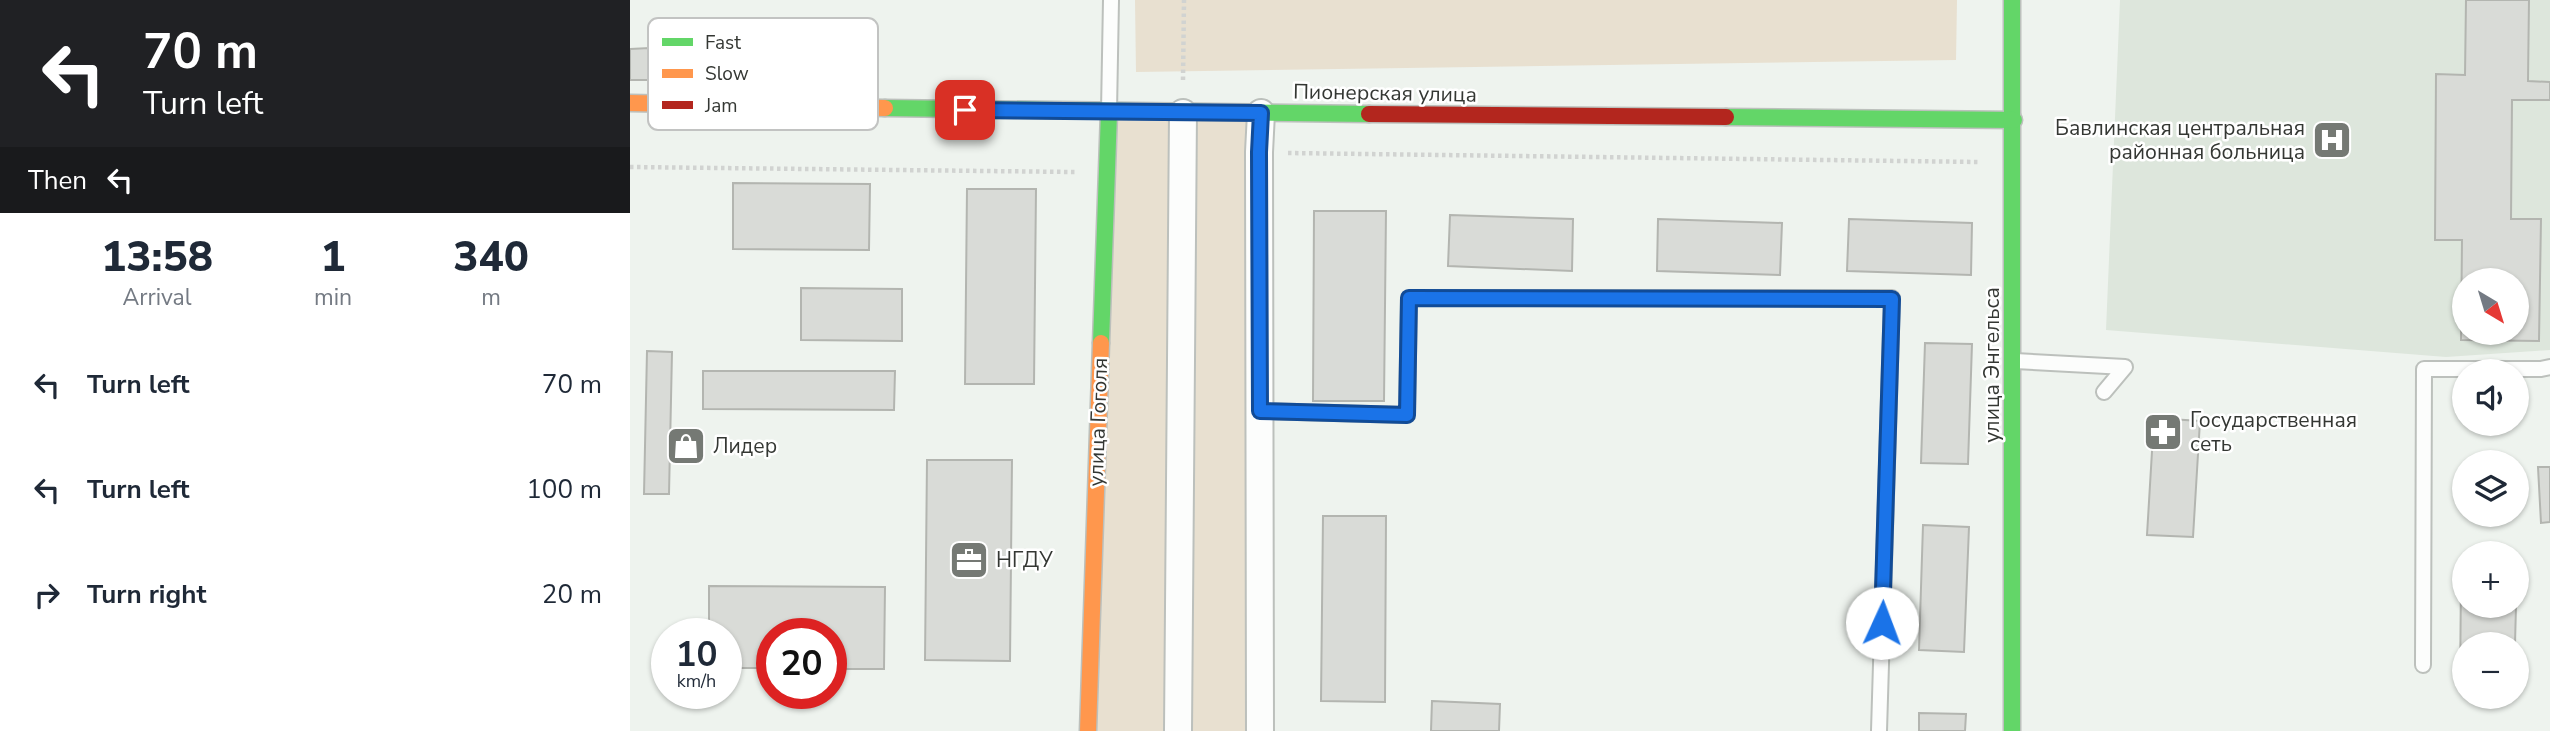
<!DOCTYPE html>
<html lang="en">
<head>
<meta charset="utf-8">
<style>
  :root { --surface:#fff; --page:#f6f6f7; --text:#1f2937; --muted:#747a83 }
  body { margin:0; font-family:"Nunito Sans",sans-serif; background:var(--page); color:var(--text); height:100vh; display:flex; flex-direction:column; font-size:26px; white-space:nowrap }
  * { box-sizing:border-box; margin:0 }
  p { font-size:23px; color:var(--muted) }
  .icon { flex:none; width:38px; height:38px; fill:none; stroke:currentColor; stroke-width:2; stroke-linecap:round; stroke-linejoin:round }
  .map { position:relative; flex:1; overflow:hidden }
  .details { display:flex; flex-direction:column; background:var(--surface); width:630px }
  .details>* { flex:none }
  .hud { background:#202124; color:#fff; overflow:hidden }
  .needle { width:46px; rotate:142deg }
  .controls { position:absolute; left:1822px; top:268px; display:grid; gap:14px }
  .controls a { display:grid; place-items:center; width:77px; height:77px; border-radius:50%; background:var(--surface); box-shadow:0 2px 5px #0004; font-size:35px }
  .speed { position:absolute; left:21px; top:618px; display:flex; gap:14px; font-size:35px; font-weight:700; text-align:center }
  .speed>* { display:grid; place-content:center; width:91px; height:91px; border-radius:50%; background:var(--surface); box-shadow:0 2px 5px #0004; line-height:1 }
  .speed small { font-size:18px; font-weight:400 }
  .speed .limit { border:10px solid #d22; background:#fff; color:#111 }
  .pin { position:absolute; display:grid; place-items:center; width:60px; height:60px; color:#fff; margin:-30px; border-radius:14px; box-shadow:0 4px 10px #0006 }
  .me { position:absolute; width:77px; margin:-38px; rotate:2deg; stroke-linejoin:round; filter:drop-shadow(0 0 5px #0008) }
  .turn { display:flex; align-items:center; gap:24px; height:147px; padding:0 28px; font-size:32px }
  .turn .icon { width:91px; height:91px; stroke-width:2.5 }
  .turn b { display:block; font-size:49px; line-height:60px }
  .then { display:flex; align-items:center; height:66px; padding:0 28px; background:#0003; gap:14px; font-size:26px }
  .eta { display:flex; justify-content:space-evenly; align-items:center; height:119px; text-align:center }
  .eta b { font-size:42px; font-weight:800; line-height:49px }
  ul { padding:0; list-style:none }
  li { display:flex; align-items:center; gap:21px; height:105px; padding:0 28px }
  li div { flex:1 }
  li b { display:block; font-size:26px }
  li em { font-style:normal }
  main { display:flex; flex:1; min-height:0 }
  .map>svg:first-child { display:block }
</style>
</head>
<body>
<main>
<section class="details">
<div class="hud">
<div class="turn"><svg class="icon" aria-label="left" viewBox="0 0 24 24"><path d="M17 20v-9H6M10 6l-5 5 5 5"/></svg><div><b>70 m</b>Turn left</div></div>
<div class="then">Then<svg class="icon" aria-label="left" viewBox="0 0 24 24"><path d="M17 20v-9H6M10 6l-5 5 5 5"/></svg></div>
</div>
<div class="eta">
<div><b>13:58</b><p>Arrival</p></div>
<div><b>1</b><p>min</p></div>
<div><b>340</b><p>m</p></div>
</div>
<ul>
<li><svg class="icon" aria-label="left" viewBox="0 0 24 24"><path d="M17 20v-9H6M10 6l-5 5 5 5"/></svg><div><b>Turn left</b></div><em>70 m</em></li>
<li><svg class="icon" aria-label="left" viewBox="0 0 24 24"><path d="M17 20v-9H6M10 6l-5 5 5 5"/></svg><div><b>Turn left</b></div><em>100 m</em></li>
<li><svg class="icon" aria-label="right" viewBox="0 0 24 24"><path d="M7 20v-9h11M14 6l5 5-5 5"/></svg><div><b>Turn right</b></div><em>20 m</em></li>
</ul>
</section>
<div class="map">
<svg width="1920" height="731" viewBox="0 0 1920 731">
  <rect width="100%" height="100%" fill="#eef3ee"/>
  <path fill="#dde6dc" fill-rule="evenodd" d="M1490,0H1920V350L1816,357L1476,330ZM1834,280H1886V332H1834Z"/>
  <g fill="#e8e0d0">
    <path d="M505,0H1327L1326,60L506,72Z"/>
    <path d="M479,112L631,113L630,731H458Z"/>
  </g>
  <g fill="#d9dbd7" stroke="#b3b5b0" stroke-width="2" fill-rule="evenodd">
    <path d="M1836,0H1899L1898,81L1920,82V100H1882L1881,219H1911L1909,341L1831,340L1832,240H1805L1806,74L1835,75ZM1834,280H1886V332H1834Z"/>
    <path d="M19,48V80H0V49Z"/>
    <path d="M103,183L240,184L239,250L103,249Z"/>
    <path d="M337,189H406L404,384H335Z"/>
    <path d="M684,211H756L754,401H683Z"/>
    <path d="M820,215L943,219L942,271L818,266Z"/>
    <path d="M1028,219L1152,223L1150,275L1027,271Z"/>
    <path d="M1219,219L1342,223L1341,275L1217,271Z"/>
    <path d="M171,288L272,289V341L171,340Z"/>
    <path d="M1295,343L1342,344L1338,464L1291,463Z"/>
    <path d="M17,351L42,352L39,494H14Z"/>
    <path d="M73,371H265L264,410L73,409Z"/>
    <path d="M1524,418L1570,421L1563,537L1517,535Z"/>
    <path d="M297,460H382L380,661L295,660Z"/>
    <path d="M1908,467H1920V522L1911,523Z"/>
    <path d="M693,516H756L755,702L691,701Z"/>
    <path d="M1293,525L1339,527L1334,652L1289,650Z"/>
    <path d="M1831,575H1834V606H1886L1885,644H1834V691H1830Z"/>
    <path d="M79,586L255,587L254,669H201V634H142V668H96V634H79Z"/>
    <path d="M802,701L870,704L869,731H801Z"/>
    <path d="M1289,713L1336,714L1335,731H1289Z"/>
  </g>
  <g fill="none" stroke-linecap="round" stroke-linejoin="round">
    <g stroke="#bcc0bc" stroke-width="18">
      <g id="lane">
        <path d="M479,111L481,0"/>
        <path d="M1385,361L1495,367L1474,392"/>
        <path d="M630,411L777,415L779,298H1262L1249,731"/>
        <path d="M1793,665L1794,369H1911L1920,367"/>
      </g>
    </g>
    <g stroke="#bcc0bc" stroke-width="30">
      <g id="street">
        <path d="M548,731L553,113"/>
        <path d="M630,731L629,152L631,113"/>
      </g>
    </g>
    <g stroke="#bcc0bc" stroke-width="19">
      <g id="fast">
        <path d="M1382,0V731"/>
        <path d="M255,108L739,114"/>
        <path d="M1096,117L1384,120"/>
        <path d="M471,343L479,112"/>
      </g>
    </g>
    <g stroke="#bcc0bc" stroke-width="19">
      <g id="slow">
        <path d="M0,103L255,108"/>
        <path d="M458,731L471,343"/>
      </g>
    </g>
    <g stroke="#bcc0bc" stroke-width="19">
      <path id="jam" d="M739,114L1096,117"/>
    </g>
    <g stroke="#d1d3d1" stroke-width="4.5" stroke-dasharray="3.5 3.5" stroke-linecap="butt">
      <path d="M553,80L554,0"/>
      <path d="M658,153L1349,162"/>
      <path d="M0,167L445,172"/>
    </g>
    <use href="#lane" stroke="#fcfdfc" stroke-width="14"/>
    <use href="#street" stroke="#fcfdfc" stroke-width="26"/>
    <use href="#fast" stroke="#63d668" stroke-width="16"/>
    <use href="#slow" stroke="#ff974d" stroke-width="16"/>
    <use href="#jam" stroke="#b3261e" stroke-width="16"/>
  </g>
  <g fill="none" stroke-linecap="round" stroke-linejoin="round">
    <g stroke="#114b97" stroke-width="18">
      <path id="route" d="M335,110L631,113L629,152L630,411L777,415L779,298L1262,299L1252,623"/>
    </g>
    <use href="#route" stroke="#1a73e8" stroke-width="12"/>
  </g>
  <defs>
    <g id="hospital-square" transform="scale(2.0125)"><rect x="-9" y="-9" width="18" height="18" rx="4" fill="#757974" stroke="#fff"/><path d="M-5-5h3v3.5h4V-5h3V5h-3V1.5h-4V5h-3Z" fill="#fff"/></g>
    <g id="pharmacy-square" transform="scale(2.0125)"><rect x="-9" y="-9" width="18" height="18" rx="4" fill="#757974" stroke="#fff"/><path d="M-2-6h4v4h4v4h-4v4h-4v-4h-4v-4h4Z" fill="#fff"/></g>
    <g id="shop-square" transform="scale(2.0125)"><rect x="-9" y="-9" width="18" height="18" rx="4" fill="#757974" stroke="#fff"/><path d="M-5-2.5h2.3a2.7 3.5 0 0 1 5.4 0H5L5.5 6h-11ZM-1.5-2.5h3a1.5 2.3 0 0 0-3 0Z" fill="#fff"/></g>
    <g id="office-square" transform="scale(2.0125)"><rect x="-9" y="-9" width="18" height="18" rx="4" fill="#757974" stroke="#fff"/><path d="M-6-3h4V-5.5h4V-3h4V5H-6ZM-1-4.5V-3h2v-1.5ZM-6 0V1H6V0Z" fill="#fff"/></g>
  </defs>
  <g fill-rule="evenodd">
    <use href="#hospital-square" x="1702" y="140"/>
    <use href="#pharmacy-square" x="1533" y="432"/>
    <use href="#shop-square" x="56" y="446"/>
    <use href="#office-square" x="339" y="560"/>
  </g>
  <g text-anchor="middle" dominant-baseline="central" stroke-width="5" stroke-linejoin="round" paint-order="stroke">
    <g font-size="21" fill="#343733" stroke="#fff">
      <text transform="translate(755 93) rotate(1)">Пионерская улица</text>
      <text transform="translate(1362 365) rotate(-90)">улица Энгельса</text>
      <text transform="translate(468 422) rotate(-88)">улица Гоголя</text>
    </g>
    <g font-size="21" fill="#343733" stroke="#fff" text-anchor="start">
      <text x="1675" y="128" text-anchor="end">Бавлинская центральная<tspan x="1675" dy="24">районная больница</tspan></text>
      <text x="1560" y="420">Государственная<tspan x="1560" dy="24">сеть</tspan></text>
      <text x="83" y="446">Лидер</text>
      <text x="366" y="560">НГДУ</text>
    </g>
  </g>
  <rect x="18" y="18" width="230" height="112" rx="10" fill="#fff" stroke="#c2c3c2" stroke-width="2"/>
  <rect x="32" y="38" width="31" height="8" fill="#63d668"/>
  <rect x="32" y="69" width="31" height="9" fill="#ff974d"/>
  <rect x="32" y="101" width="31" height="8" fill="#b3261e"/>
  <g font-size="19" fill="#343733">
    <text x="75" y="49">Fast</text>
    <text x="75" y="80">Slow</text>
    <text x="75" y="112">Jam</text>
  </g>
</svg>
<div class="controls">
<a><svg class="needle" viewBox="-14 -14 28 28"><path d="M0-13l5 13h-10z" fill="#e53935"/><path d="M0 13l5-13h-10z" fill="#747a83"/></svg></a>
<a><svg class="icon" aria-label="sound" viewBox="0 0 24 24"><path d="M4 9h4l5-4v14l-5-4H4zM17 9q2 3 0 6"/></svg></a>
<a><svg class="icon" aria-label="layers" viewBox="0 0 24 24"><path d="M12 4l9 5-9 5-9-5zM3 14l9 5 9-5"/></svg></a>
<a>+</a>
<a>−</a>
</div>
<div class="speed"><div>10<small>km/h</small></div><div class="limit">20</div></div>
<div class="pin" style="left:335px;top:110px;background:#d93025"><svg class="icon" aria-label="arrive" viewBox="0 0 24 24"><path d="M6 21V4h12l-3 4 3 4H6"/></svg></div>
<svg class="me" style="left:1252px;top:623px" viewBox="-20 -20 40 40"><circle r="19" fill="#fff"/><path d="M0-13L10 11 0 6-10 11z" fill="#1a73e8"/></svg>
</div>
</main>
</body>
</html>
